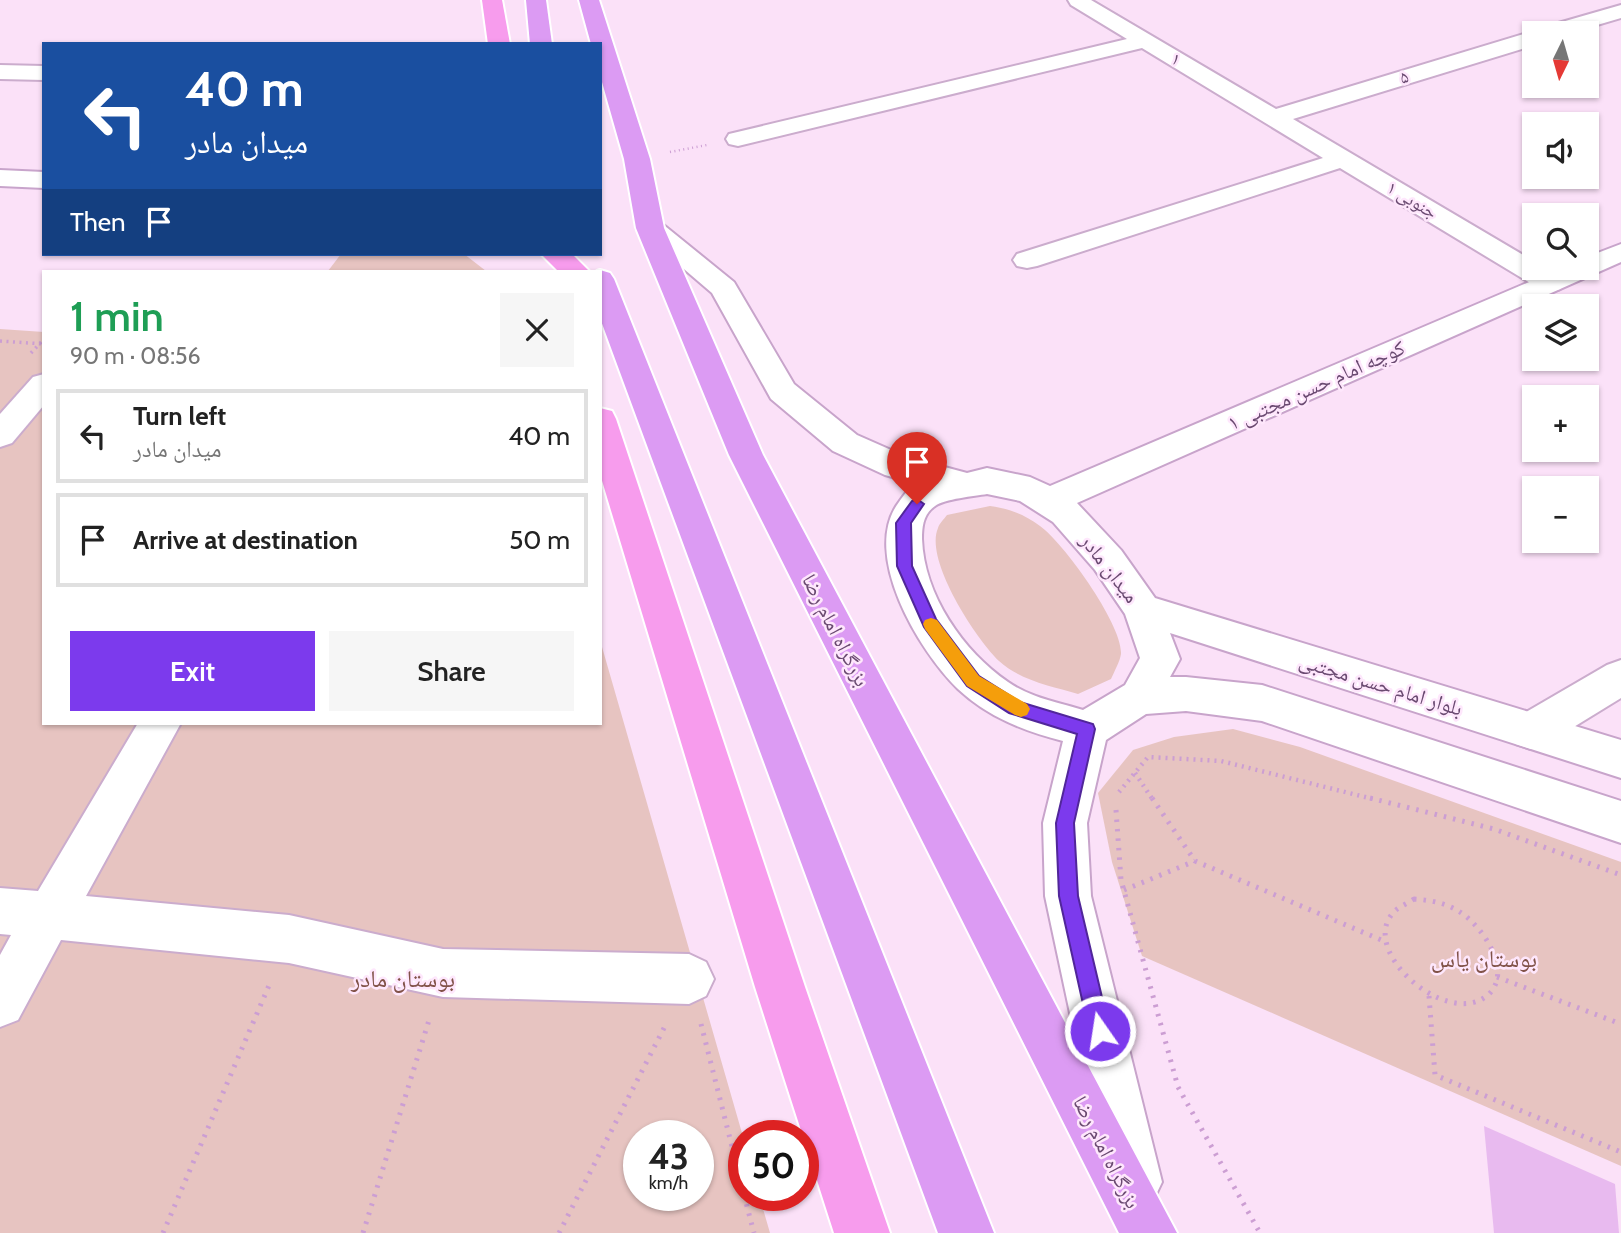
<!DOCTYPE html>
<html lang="en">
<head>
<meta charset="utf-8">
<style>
  :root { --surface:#fff; --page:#f6f6f6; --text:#222; --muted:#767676; --line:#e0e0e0; --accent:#7c3aed }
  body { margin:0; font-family:Cabin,"Noto Naskh Arabic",sans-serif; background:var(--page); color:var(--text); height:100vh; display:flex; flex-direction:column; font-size:26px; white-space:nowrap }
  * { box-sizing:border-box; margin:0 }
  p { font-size:23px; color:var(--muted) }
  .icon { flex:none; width:38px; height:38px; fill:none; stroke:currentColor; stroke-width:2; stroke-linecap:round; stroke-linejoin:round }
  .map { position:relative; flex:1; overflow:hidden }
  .sheet { position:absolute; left:42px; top:270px; width:560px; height:455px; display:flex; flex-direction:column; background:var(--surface); border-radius:0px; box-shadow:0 2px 5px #0004 }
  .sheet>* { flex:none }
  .guide { position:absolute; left:42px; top:42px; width:560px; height:214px; border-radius:0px; box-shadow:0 2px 5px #0004; background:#1a4fa0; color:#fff; overflow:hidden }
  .needle { width:46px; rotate:185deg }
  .buttons { position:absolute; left:1522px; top:21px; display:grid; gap:14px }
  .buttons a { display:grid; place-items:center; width:77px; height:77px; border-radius:0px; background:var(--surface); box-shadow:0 2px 5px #0004; font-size:35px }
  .speed { position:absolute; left:623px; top:1120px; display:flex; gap:14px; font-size:35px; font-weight:700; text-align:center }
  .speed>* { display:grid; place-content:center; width:91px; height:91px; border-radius:50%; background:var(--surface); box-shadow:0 2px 5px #0004; line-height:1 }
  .speed small { font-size:18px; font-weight:400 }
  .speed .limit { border:10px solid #d22; background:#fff; color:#111 }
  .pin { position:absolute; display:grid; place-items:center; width:60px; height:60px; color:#fff; margin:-72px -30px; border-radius:50% 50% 50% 0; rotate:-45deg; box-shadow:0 0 7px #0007 }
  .pin .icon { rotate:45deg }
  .me { position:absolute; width:77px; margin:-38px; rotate:347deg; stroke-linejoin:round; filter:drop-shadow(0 0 5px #0008) }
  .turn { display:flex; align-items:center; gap:24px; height:147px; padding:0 28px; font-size:32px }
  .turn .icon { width:91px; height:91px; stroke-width:2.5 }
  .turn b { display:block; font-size:49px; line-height:60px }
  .then { display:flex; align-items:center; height:66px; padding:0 28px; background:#0003; gap:14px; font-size:26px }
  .round { display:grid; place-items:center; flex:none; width:74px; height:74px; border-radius:0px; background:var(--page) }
  .overview { display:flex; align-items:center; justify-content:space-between; height:119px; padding:0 28px }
  h1 { font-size:42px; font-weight:600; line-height:52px; color:#1e9e55 }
  .primary-button { display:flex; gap:14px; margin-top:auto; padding:14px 28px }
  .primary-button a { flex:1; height:80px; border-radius:0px; background:var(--accent); color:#fff; font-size:28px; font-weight:600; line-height:80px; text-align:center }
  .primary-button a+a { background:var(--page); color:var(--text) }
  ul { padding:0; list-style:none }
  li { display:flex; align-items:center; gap:21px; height:94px; margin:0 14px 10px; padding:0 14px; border:4px solid var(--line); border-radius:0px }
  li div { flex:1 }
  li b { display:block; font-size:26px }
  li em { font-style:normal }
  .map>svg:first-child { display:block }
</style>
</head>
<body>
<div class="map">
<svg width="1621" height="1233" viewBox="0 0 1621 1233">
  <rect width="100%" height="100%" fill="#fbe1f8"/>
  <g fill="#e7c4c1" fill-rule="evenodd">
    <path d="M341,254H464L486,271H328Z"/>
    <path d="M0,329L44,332V723H600V640L744,1140V1195H759L770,1233H0ZM639,1136H698V1195H639Z"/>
    <path d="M990,506C1010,509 1024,514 1040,526C1063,542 1123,625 1121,654C1120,661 1114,672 1111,679L1078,694C1051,686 1021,681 999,661C976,639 924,560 938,528C939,524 944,519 947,515Z"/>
    <path d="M1233,729L1300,747L1621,862V1166L1142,956L1112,862L1098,793L1133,750L1174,737Z"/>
  </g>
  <path fill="#e8baef" d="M1484,1126L1615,1184L1619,1233H1494Z"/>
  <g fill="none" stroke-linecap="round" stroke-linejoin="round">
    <g stroke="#cbaccd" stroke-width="4">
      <g id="street">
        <path d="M1068,0H1091L1276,109L1527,33L1539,32L1541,28L1621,5V18L1570,33H1535V45L1293,119L1535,262V268C1547,268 1557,273 1564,283L1560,289L1550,292L1540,289L1340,168L1037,266L1027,268L1017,266L1013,260L1017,254L1323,158L1142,48L738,146L729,144L726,139L729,134L1127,39L1071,5Z"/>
        <path d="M0,65L44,66V80L0,79Z"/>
        <path d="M44,374V405L12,443L0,447V414L33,377Z"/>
        <path d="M1621,660V698L1546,744L1531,749L1516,744L1510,731L1516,718L1607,665Z"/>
        <path d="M138,723H181L86,896L289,915L443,949L689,954L706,962L714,979L706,996L689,1004L443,997L289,963L61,940L18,1020L0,1027V955L11,935L0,934V888L38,891Z"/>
      </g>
    </g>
    <g stroke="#c8a4cb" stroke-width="4">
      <g id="secondary">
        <path d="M0,170L44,172V188L0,186Z"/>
        <path d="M650,220L660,222L734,282L794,384L857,435L907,457L967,473L987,468L1030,477L1050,486L1562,268H1587V257L1621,244V262L1077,503L1121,550L1155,598L1621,740V778L1170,633L1180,659L1170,677H1186L1262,685L1621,801V843L1262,721L1186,711L1146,714L1106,740L1087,823L1091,896L1162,1182L1153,1201L1134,1210L1115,1201L1106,1182L1045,896L1043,823L1063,741C1024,731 988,717 958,689C919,651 860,553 899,502C904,495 909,487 918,484L885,475L833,451L771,399L712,293L636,228L640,222ZM987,494L1020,501L1053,522L1095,570L1125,614L1140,658L1125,685L1083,710C1057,702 1031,698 1008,682C963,651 924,595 922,539C922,527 923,514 935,506C944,499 975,496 987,494Z"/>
      </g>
    </g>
    <g stroke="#fff" stroke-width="4">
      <g id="primary">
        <path d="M482,0H502L510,44H488Z"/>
        <path d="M541,254H572L589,271H558Z"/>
        <path d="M600,408L612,411L616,419L805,987L890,1233H834L755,987L600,474Z"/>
      </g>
    </g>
    <g stroke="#fff" stroke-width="4">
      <g id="highway">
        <path d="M526,0H546L552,44H530Z"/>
        <path d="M579,0H599L650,159L664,228L763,455L1177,1233H1119L729,455L636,228L624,159L600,75V44H591Z"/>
        <path d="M600,270L610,273L614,279L994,1233H938L600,318V271H597Z"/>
      </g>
    </g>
    <path stroke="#cc9ed3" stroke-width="2.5" stroke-dasharray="1 3.5" stroke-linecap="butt" d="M670,152L707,145"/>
    <g stroke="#cc9ed3" stroke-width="3.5" stroke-dasharray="2 4.5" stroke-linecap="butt">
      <path d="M0,341L44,344"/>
      <path d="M31,353L44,339"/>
    </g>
    <g stroke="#cc9ed3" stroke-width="4.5" stroke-dasharray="2 5" stroke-linecap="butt">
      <path d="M1135,773L1153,800"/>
      <path d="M1119,792L1148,757L1221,761L1377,800"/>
    </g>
    <g stroke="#cc9ed3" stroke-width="5" stroke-dasharray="2.5 7" stroke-linecap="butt">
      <path d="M1152,798L1195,861L1386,942"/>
      <path d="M1370,798L1494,829L1621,875"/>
      <path d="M1116,810L1121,880L1178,1087L1260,1233"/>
      <path d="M1124,890L1195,861"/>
      <path d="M1414,899C1430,900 1446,903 1460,912C1482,926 1513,970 1489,994C1449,1032 1353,948 1396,910C1401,906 1408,903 1414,899Z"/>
      <path d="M1497,977L1621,1024"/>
      <path d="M1429,996L1435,1075L1621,1152"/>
      <path d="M701,1024L744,1194"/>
      <path d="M744,1195L754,1233"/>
      <path d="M163,1233L270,983"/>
      <path d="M363,1233L430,1017"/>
      <path d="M559,1233L665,1026"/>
    </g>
    <use href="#street" fill="#fff" fill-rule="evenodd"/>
    <use href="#secondary" fill="#fff" fill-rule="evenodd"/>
    <use href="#primary" fill="#f79ced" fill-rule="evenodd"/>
    <use href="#highway" fill="#dc9bf3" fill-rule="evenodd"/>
  </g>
  <path fill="#7c3aed" stroke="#51269a" stroke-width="2" d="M917,499L924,504L911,523L912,566L936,619L979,676L1020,702L1093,724L1095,729L1074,823L1078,896L1110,1031L1107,1039L1100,1042L1092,1039L1089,1031L1059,896L1056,823L1077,734L1009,713L967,686L924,627L897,566L896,523L912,501Z"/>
  <path fill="#f59e0b" d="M931,618L937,620L979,676L1027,704L1030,709L1027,715L1021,717L1015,715L967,686L925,629L923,624L925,620Z"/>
  <g text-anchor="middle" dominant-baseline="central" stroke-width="5" stroke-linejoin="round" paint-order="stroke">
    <g font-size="18" fill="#6a4a71" stroke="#fee7fc">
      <text transform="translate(1176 59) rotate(31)">۱‍</text>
      <text transform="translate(1404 77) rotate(-17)">۵</text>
      <text transform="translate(1412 200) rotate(31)">۱ جنوبی</text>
    </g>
    <g font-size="21" fill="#6a4a71" stroke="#fee7fc">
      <text transform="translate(1316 385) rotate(-24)">کوچه امام حسن مجتبی ۱</text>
      <text transform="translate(1110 568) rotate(52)">میدان مادر</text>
      <text transform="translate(836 630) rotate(63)">بزرگراه امام رضا</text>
      <text transform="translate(1381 684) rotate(17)">بلوار امام حسن مجتبی</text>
      <text transform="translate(1107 1152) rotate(63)">بزرگراه امام رضا</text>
    </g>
    <g font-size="24" fill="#815248" stroke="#fee7fc">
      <text x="1484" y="958">بوستان یاس</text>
      <text x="403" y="978">بوستان مادر</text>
    </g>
  </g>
</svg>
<div class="buttons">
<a><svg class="needle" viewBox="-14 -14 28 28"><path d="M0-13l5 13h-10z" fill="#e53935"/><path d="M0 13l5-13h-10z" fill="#767676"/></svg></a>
<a><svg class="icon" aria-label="sound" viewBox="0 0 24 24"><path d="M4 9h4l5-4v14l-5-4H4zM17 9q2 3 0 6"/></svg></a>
<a><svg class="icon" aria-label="search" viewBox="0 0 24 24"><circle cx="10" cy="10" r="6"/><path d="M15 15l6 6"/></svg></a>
<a><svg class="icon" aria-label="layers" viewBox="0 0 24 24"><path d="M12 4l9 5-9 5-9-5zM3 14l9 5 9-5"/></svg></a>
<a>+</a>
<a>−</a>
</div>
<div class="speed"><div>43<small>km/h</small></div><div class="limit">50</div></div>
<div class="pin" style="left:917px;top:504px;background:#d93025"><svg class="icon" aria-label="arrive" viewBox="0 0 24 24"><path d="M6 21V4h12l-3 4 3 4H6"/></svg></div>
<svg class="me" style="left:1100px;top:1031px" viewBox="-20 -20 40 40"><circle r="17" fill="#7c3aed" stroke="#fff" stroke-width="3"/><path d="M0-11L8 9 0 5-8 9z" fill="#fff"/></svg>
<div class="guide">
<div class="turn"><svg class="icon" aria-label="left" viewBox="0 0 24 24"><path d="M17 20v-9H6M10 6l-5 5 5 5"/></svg><div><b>40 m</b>میدان مادر</div></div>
<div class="then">Then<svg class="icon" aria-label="arrive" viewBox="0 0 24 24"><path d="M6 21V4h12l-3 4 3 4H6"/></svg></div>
</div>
<section class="sheet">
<div class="overview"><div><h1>1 min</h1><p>90 m · 08:56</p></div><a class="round"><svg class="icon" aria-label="close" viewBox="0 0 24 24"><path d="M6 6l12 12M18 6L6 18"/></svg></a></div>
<ul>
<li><svg class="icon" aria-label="left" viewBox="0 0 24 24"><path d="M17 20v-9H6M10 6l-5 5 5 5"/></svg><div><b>Turn left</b><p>میدان مادر</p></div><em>40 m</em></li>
<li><svg class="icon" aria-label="arrive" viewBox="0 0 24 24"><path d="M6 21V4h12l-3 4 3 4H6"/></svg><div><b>Arrive at destination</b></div><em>50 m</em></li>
</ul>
<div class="primary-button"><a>Exit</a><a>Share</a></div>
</section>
</div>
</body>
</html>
